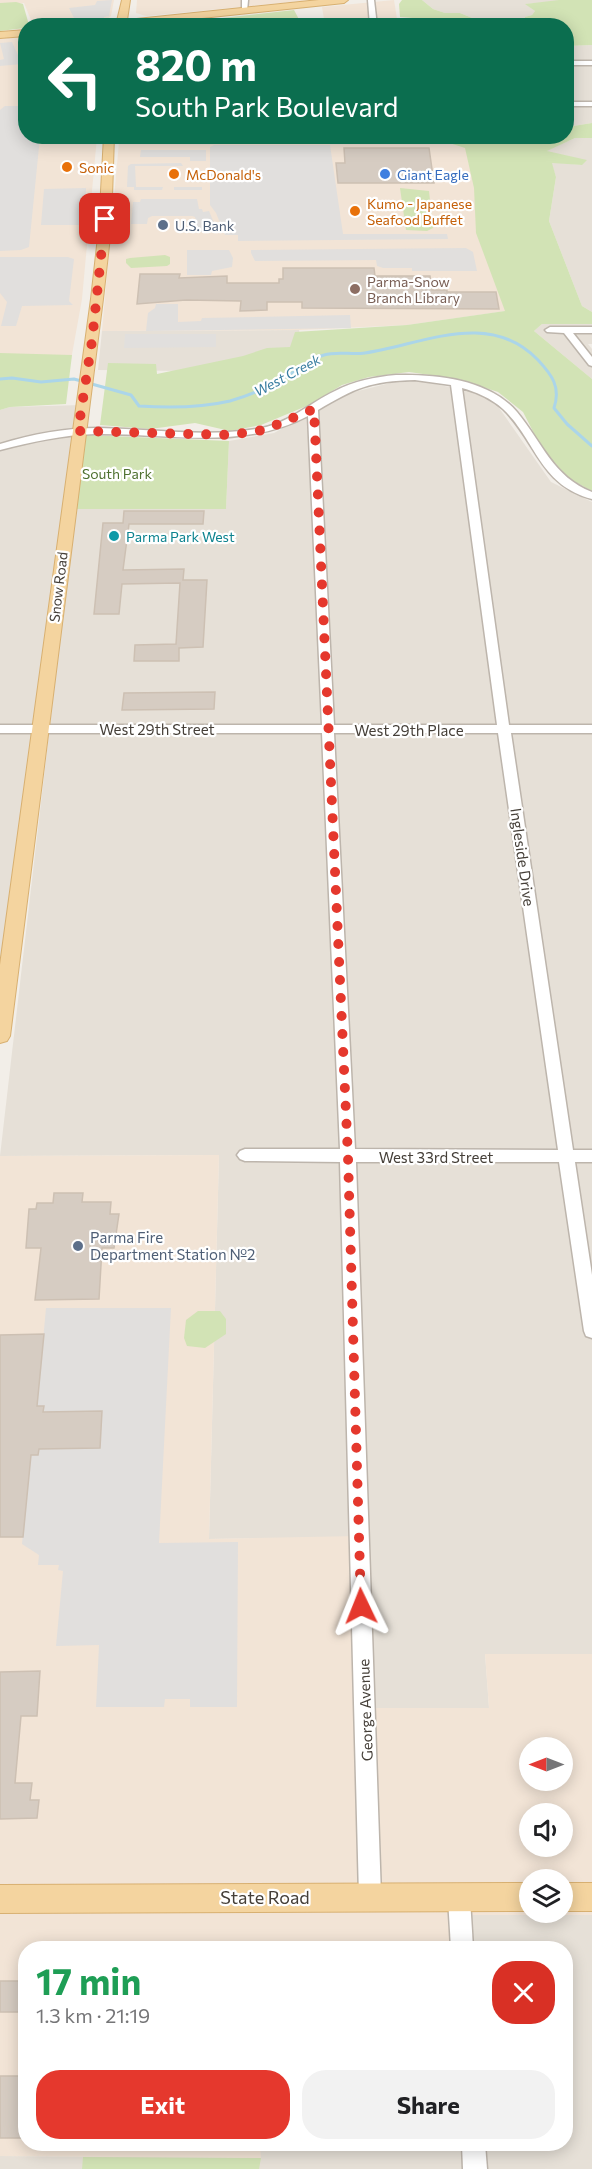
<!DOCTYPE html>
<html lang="en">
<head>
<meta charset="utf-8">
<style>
  :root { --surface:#fff; --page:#f2f2f2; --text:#202124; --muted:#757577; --accent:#e5382d }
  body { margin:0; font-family:Commissioner,sans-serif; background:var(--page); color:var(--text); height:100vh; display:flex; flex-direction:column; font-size:22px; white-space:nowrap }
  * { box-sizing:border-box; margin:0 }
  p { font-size:20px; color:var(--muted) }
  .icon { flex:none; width:33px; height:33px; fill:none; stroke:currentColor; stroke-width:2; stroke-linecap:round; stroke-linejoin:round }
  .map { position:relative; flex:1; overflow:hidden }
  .details { position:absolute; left:18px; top:1941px; width:555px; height:210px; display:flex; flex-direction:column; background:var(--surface); border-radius:24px; box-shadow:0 3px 15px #0003 }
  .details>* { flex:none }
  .banner { position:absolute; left:18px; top:18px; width:556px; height:126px; border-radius:24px; box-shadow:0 3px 15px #0003; background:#0b6e4f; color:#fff; overflow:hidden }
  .needle { width:39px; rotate:270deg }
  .buttons { position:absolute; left:519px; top:1737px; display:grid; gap:12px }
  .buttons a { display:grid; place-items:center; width:54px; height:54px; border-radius:50%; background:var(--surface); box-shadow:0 3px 15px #0003; font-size:30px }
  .pin { position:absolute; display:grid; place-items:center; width:51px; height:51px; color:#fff; margin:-26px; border-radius:12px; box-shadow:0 3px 9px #0006 }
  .me { position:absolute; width:66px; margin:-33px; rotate:358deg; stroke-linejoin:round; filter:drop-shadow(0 0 4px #0008) }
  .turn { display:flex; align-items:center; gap:21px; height:126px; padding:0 18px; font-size:27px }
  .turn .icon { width:78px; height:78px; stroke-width:2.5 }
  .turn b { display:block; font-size:42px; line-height:51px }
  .round { display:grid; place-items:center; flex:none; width:63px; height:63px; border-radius:24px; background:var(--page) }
  .headline { display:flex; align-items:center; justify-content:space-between; height:102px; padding:0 18px }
  h1 { font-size:36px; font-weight:700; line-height:45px; color:#1e9e55 }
  .primary-button { display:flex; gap:12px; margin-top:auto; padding:12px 18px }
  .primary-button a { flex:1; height:69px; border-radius:24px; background:var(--accent); color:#fff; font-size:24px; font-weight:700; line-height:69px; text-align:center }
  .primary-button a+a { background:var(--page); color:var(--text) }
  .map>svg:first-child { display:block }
</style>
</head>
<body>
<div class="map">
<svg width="592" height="2169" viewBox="0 0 592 2169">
  <rect width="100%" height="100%" fill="#f2eee8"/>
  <g fill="#e6e0d7">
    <path d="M422,0H572L526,4L535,11L532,15L525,17L524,26L473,25L477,20L460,13H445L433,9Z"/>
    <path d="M444,19L445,25L318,26V20Z"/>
    <path d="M592,45V123L567,127V46Z"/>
    <path d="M575,138H592V312L582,306L549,221L556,177L551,162L582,165L546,151Z"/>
    <path d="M542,324H592V344H588L592,349V379L534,331Z"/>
    <path d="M299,330L302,349L183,371L98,370L102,331Z"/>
    <path d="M419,381L470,391L497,405L551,482L592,502V1654H485L489,1708H365L359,1537L209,1539L219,1155L0,1156L75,509H226L229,441L274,433L342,395L390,383Z"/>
    <path d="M82,405L0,1036V410L10,407Z"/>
    <path d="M451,1915H592V2169H0V2156L260,2158V2144H566V1948H452Z"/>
  </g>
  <g fill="#f2e4d6" fill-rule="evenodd">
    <path d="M0,0H114L111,16L107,19L39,26L33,25L24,3L0,6Z"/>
    <path d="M137,0H312L146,16L136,13Z"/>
    <path d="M394,0L398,25L374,24L373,19H324L322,7Z"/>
    <path d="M25,36L26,136L97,137L82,299L71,360L0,363V39Z"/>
    <path d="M466,140L506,311L407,325L299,330L102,331L119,142Z"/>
    <path d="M219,1155L209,1539L359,1536L365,1708H489L485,1654H592V1915H451L452,1948H26V2144H260L261,2158L0,2156V1156ZM530,1748H562V1780H530ZM530,1814H562V1846H530ZM530,1880H562V1912H530Z"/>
  </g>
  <g fill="#d2e3b5">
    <path d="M402,0H422L433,9L445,13H460L477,20L473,25L441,26L438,20L400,17L399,4Z"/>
    <path d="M559,0H592V45L567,46V26L524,25L525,17L532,15L535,11L525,4Z"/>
    <path d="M16,2L23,4L29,25L26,26L25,28L0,31V3Z"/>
    <path d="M294,10L302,25L150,26Z"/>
    <path d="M592,123V138H575L547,151L587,160L582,165L552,163L556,177L549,221L582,306L592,312V324H542L534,331L592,379V491L568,478L541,447L523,412L498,392L458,379L409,372L369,377L342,385L309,405L261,425L230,431L195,423L150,429L100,425L108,363L156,364L157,374L243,356L267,348L290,347L295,332L407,325L505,311L476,233L474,188L465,148L431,137L567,136V127Z"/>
    <path d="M344,137L345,140L126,142V136Z"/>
    <path d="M400,188L429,191L433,228L427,231L406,230Z"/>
    <path d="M165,255L170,257V264L167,266L131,268L126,263V259L130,258Z"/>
    <path d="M0,353L72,355L66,404L10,407L0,410Z"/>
    <path d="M86,435L229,441L226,509H75Z"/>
    <path d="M198,1311H220L226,1319V1334L205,1348L187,1346L184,1338L186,1320Z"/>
    <path d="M83,2157L261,2158L259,2169H82Z"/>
  </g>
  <g fill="#e1dfdd">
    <path d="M112,0L109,16L104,17V19L76,22L69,8L95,5L97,1Z"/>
    <path d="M12,42L22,64L0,66V60L4,59L0,43Z"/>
    <path d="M5,106H25L26,136L40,137L29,247L21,250L0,251V110Z"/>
    <path d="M50,137V136L93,137L92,144H52L49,142Z"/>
    <path d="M214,145H330L343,234H447L448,239L238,241V235H225L216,213L210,205V147Z"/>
    <path d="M141,150H206V161H190V157H140Z"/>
    <path d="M181,163L183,166H135L136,187H202V190H174V187H163L162,190H134V187H127L128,166L131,164Z"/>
    <path d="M86,188L85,225H41L44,189Z"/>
    <path d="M141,199H197L199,209H202L203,212L209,211L217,230L193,233L190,225L197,224L195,217L192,216H152L148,218L147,224H131L133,202H140Z"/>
    <path d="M466,248L473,252L477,271H412V268H383L377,266L376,260L255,261L251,253V250Z"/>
    <path d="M187,250H229L233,258L232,267L212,271L211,275H187Z"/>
    <path d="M0,257H68L74,259L69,301L73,305L22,306L16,326H1L7,302L0,293Z"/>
    <path d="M156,304H178V322L201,321L202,318L350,315L351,328L146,331L148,313L155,308Z"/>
    <path d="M125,334H216V347L124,348Z"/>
    <path d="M46,1308H171L159,1543L238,1542L237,1707H190V1699H165L164,1707H96L99,1645L56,1646L63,1571L58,1570L59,1565H38L39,1555L22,1544L31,1455H38L39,1449L100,1447L102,1411L43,1412L37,1406Z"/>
  </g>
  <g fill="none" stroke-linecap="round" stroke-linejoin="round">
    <path stroke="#abd5e9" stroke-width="3" d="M0,379L12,378L41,382L74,379L131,395L139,406C169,408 200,408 230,401C252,395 273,385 292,373C302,367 313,358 324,355C337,351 352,355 365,353C424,344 489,309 538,360C552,375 561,387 554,408L567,424L592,446"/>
  </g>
  <g fill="#d6ccc2" stroke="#cdc0b3" stroke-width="1.5">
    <path d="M344,148H429L434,183H338L336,163H345Z"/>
    <path d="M283,268H374L375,276H430L432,290H447V292H496L499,309L302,308V302H267V310L240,311L241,301L186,300L137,304L140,274H180L179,278L227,276V283H279V279H283Z"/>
    <path d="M124,511H204L203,524H129L123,570L184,569L183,580H207L203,647L179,648V661H134L135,645L176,644L180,583L122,584L119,614H94L103,523H123Z"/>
    <path d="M215,692L214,709L122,710L124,693Z"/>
    <path d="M54,1193H83L82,1202H111L110,1214H119L114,1248H102L99,1299L35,1300L41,1248H26L29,1209H36L37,1203H53Z"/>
    <path d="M44,1334L37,1406H44L43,1412L102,1411L100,1448L39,1449L38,1455H31L23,1537H0V1335Z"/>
    <path d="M40,1671L37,1716H21L15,1783H32L30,1800H39L37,1818L0,1819V1672Z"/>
    <rect x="0" y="1981" width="26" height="31"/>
    <rect x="0" y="2076" width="26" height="62"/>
  </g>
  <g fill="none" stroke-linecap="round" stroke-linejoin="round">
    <g stroke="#bdb5ac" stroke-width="3">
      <g id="minor">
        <path d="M242,0H248L247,11L242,10Z"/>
        <path d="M368,0H374L377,26H370Z"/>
        <rect x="567" y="61" width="25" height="4"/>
        <rect x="567" y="102" width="25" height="4"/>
        <path d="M550,327H592V333H573L592,357V366L589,365L564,333L547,332L545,330Z"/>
        <path d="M396,375C436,374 489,379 517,412C542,442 553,477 592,492V499C539,485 536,440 503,409C491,398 476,392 462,388L509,725H592V733H511L573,1150H592V1162H575L592,1275V1338L586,1336L584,1331L559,1162H356L381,1896L377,1903L370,1907L363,1903L359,1896L340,1162L245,1161L240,1159L237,1155L240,1151L245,1149H340L322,733H0V725H322L308,416C242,451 167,433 95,434C62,435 32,442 0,450V444C33,434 64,428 99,428C153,429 209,438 262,428C290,422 310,403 335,391C354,381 375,377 396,375ZM415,380L451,385L497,725H334L318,410C355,388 370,381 415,380ZM334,733H498L558,1150L355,1149Z"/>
        <path d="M459,1887L466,1891L470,1898L473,1948H451L448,1898L452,1891Z"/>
        <path d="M462,2144H485L487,2169H463Z"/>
      </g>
    </g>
    <g stroke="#d8b071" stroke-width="2">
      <g id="major">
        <path d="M122,0H130L127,20L319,0H348L344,3L127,26H93L117,21Z"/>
        <path d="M26,30V36L0,38V32Z"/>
        <path d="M104,136H114L111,228L103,299L10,1036L7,1041L0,1043V965L91,299L99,228Z"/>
        <path d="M530,1883V1911L0,1913V1885Z"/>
        <rect x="562" y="1883" width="30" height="28"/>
      </g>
    </g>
    <use href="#minor" fill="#fff" fill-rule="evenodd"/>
    <use href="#major" fill="#f4d49f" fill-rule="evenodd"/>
  </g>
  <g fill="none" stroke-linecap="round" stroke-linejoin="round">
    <path stroke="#e5382d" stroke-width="10" stroke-dasharray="0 18" d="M105,219L92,341L78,431L230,435L264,430L314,409L348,1157L361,1606"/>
  </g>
  <g fill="#e8710a" stroke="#fff" stroke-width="2">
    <circle cx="67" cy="167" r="6"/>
    <circle cx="174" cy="174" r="6"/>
    <circle cx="355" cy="211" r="6"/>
  </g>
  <circle fill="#3f7fe0" stroke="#fff" stroke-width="2" cx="385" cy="174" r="6"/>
  <g fill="#5c6f8a" stroke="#fff" stroke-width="2">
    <circle cx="163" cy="225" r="6"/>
    <circle cx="78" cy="1246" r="6"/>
  </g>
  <circle fill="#8d6e63" stroke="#fff" stroke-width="2" cx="355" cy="289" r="6"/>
  <circle fill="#0f9aa8" stroke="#fff" stroke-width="2" cx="114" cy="536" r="6"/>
  <g text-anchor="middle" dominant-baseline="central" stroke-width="4.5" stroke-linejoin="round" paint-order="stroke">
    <g font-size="14" fill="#c56008" stroke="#fff" text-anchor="start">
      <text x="79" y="167">Sonic</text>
      <text x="186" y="174">McDonald's</text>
      <text x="367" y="203">Kumo - Japanese<tspan x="367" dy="16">Seafood Buffet</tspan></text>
    </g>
    <g font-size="14" fill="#366cbe" stroke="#fff" text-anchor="start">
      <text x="397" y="174">Giant Eagle</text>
    </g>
    <g font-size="14" fill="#4e5e75" stroke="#fff" text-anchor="start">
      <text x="175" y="225">U.S. Bank</text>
    </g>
    <g font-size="14" fill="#785e54" stroke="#fff" text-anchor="start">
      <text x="367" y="281">Parma-Snow<tspan x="367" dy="16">Branch Library</tspan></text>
    </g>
    <g font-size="14" font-style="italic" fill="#397da0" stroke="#fff">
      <text transform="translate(287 375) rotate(-28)">West Creek</text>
    </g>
    <g font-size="14" fill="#4f7130" stroke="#fff">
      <text x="117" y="473">South Park</text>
    </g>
    <g font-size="14" fill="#0d838f" stroke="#fff" text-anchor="start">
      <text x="126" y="536">Parma Park West</text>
    </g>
    <g font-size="14" fill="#453f38" stroke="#fff">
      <text transform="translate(58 587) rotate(-83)">Snow Road</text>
    </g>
    <g font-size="15" fill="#453f38" stroke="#fff">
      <text x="157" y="729">West 29th Street</text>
      <text x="409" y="730">West 29th Place</text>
      <text transform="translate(523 857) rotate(82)">Ingleside Drive</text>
      <text x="436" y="1157">West 33rd Street</text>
      <text transform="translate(365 1710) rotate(-92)">George Avenue</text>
    </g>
    <g font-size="15" fill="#4e5e75" stroke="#fff" text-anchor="start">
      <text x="90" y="1237">Parma Fire<tspan x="90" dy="17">Department Station №2</tspan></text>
    </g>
    <g font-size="18" fill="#453f38" stroke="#fff">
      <text x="265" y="1897">State Road</text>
    </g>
  </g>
</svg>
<div class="buttons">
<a><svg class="needle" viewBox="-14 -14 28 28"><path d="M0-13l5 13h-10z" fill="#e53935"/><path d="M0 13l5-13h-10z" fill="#757577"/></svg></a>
<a><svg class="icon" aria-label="sound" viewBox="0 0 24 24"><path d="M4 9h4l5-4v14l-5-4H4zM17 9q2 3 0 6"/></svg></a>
<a><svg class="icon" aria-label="layers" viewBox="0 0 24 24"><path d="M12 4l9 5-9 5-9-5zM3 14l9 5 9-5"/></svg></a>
</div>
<div class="pin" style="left:105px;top:219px;background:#d93025"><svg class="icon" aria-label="arrive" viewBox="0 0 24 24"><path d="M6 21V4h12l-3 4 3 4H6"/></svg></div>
<svg class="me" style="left:361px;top:1606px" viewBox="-20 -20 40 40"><path d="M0-17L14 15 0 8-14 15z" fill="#e5382d" stroke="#fff" stroke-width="4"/></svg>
<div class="banner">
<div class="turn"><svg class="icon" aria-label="left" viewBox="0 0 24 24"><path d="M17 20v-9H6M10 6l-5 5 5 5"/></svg><div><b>820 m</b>South Park Boulevard</div></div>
</div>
<section class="details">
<div class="headline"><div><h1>17 min</h1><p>1.3 km · 21:19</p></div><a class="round" style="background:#d93025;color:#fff"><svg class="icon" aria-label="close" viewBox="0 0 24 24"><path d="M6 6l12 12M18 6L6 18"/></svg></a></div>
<div class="primary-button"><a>Exit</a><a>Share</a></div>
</section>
</div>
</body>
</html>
